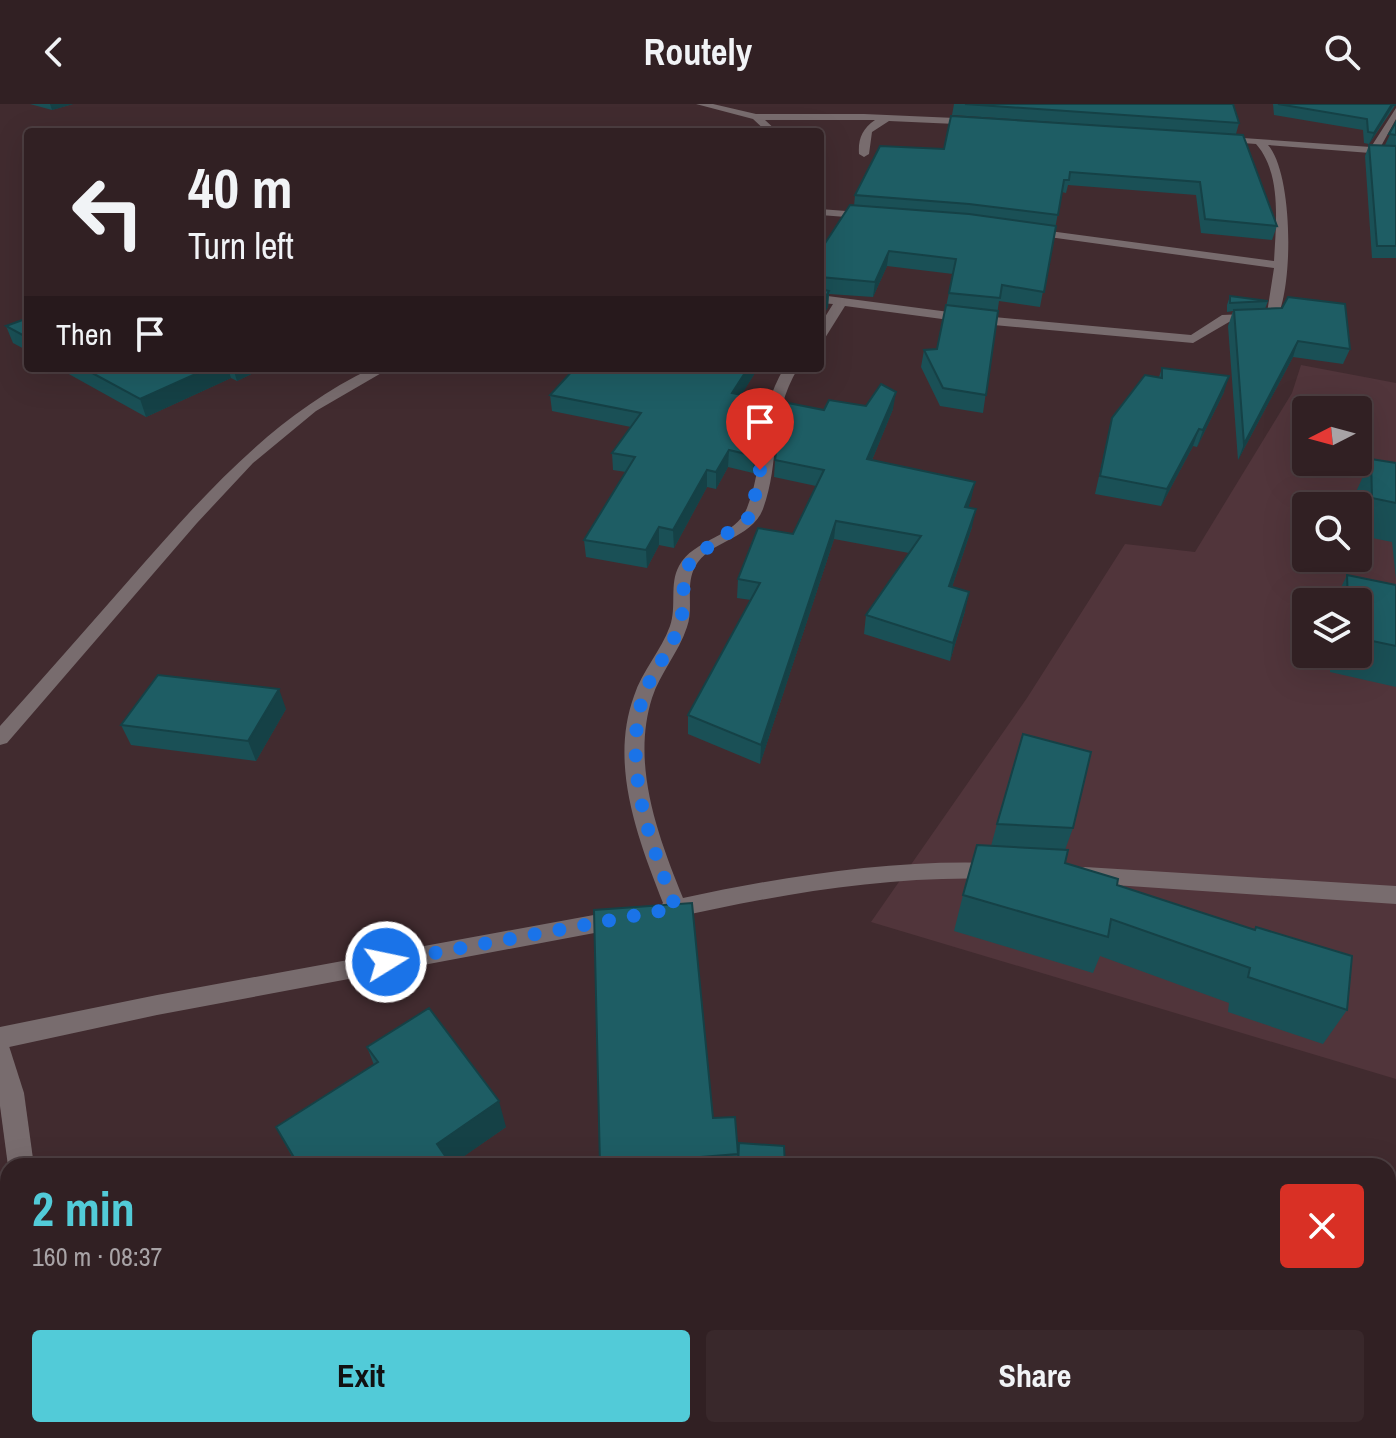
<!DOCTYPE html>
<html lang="en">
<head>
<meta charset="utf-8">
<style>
  :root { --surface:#312023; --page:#39282b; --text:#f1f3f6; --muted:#a8a3a6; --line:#4c3e41; --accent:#52cbd8 }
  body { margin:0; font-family:"Archivo Narrow",sans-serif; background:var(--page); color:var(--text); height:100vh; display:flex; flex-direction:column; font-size:30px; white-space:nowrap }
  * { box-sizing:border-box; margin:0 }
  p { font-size:26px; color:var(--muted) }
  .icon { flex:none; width:44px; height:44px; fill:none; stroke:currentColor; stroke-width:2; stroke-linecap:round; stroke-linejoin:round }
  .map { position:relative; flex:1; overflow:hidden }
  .sheet { position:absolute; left:0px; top:1054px; width:1396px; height:280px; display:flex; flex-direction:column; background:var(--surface); border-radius:24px 24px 0 0; box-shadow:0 8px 32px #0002,0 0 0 2px var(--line) }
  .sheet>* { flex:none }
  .guide { position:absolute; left:24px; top:24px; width:800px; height:244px; border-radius:8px; box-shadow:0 8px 32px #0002,0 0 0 2px var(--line); background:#312023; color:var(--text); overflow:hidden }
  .needle { width:52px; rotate:264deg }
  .buttons { position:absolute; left:1292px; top:292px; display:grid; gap:16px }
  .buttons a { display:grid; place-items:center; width:80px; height:80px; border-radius:8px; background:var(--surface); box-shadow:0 8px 32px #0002,0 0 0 2px var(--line); font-size:40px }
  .pin { position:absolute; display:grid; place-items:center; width:68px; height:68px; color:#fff; margin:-82px -34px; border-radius:50% 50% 50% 0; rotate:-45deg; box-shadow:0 0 8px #0007 }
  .pin .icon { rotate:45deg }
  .me { position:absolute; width:88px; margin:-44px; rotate:80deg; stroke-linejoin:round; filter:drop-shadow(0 0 6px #0008) }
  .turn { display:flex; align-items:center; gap:28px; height:168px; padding:0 32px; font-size:36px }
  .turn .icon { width:104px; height:104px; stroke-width:2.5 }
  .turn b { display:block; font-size:56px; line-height:68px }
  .then { display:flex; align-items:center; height:76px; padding:0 32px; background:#0003; gap:16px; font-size:30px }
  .round { display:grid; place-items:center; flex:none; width:84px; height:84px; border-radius:8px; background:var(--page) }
  .head { display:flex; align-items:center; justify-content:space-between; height:136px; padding:0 32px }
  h1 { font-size:48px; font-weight:700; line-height:60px; color:var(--accent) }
  .cta { display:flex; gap:16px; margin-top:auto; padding:16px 32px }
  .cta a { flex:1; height:92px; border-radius:8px; background:var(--accent); color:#111; font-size:32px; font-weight:700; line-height:92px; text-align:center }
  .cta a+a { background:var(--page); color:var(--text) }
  header { display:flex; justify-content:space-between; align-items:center; height:104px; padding:0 32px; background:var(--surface); font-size:36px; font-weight:700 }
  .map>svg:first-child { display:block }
</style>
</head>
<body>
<header><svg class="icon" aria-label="back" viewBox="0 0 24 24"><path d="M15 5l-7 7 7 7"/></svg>Routely<svg class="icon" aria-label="search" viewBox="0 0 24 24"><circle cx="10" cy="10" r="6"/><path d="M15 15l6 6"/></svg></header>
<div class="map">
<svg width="1396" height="1334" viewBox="0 0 1396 1334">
  <rect width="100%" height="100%" fill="#412b2f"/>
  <path fill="#51353b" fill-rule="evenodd" d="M1301,261L1396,279V975L871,818L1027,594L1125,440L1195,448L1292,289ZM1306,306H1358V358H1306ZM1306,402H1358V454H1306ZM1306,498H1358V550H1306Z"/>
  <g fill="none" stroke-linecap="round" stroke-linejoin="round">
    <g fill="#786c6e" fill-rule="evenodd">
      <path d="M696,0H713L756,10H864L978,15L983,18L978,21L889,17L872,28L869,50L864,53L859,50C858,35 862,25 875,16H765L778,28H767L753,15Z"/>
      <path d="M1396,4V15L1380,44L1396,45V51L1268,41C1293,69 1294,183 1276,216L1229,218L1193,239L972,219L845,202L825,234L820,235V221L833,200L820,199V191L972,211L1191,231L1222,211L1267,209L1274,164L1027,130L1021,127L1027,124L1274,157C1276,120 1282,69 1256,40L1217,37L1214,32L1371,43Z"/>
      <path d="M820,105L872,109L877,112L872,115L820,111Z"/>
      <path d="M372,264H390L316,307L253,359L197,419L7,639L0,641V622C44,573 87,524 130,475C202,393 272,312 372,264Z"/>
      <path d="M784,264H798C768,315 781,356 763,405C751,436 709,436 695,463C685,481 694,504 687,523C679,548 660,569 652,594C631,661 658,732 683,794C786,772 892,755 997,759L1005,761L1008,767L1005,773L997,775C886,771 776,791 668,815L660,812L657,806L663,799C638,735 609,660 634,592C642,567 661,547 670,522C677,503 669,480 679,462C693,435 736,433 747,404C766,356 755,313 784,264Z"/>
      <path d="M1085,763L1396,782V800L1085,779L1077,777L1074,771L1077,765Z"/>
      <path d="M621,806L629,809L632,815L629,821L621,824L157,911L0,945V923L157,891Z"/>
    </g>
    <g fill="#786c6e" fill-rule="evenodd">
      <path d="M0,939L9,942L24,989L34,1062H8L0,1002Z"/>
      <rect x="23" y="1326" width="30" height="8"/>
    </g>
  </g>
  <g fill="#1a5056">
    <path d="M30,0H73L52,6Z"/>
    <path d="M954,0H1233L1239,19L1236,30L1277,122L1272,136L1201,129L1196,91L1068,81L1066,89L1062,88L1040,203L999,197L983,309L940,302L921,263L924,246L937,245L953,170L887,162L873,193L829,190L828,203L820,217V147L854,102L855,91L944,45L1183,27L952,11Z"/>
    <path d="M1273,0H1396L1369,40L1364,39L1363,26L1274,11Z"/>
    <path d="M1396,18V154H1372L1365,52L1369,41H1385Z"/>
    <path d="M1230,192L1268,197L1265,205L1350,245L1343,260L1293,253L1238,356L1228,222L1233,207L1227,208V201Z"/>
    <path d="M28,214V247L13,239L6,222Z"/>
    <path d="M58,264H264L237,277L231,274L146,313Z"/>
    <path d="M758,264L741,291L762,312L753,369L728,363L716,385L707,383L674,444L659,441L647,464L586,453L584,436L626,368L613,366L612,349L631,323L552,307L550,291Z"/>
    <path d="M1162,264L1224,288L1197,343L1193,342L1161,402L1095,390L1112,314L1159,273Z"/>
    <path d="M866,302L893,305L872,356L975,378L968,404L972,423L952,483L965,507L950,557L864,530L866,511L909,449L834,435L760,660L688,630V611L751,496L737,494L738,475L793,430L816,382L774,373L775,356L824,306Z"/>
    <path d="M1371,355L1396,359V475L1392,438L1358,431V402H1355V390Z"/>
    <path d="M1347,471L1396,481V583L1330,568V550H1358V498H1334Z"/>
    <path d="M286,605L256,657L131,641L121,621Z"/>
    <path d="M997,720L1073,724L1065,746V759L1117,781L1254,826L1256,823L1347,906L1323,940L1228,908L1229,899L1100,852L1093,869L954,827L963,791L991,742Z"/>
    <path d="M594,806L713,1014L738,1050L737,1062H601Z"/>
    <path d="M367,943L506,1023L451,1061L452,1062H297L276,1023L374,961Z"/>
  </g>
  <g fill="#154146">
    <path d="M50,0H73L52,6Z"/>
    <path d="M1392,0H1396V2H1393L1369,40L1374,29Z"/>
    <path d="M889,147L887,162L873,193L875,178Z"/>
    <path d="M829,187L828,203L820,217V203Z"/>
    <path d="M1298,237L1293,253L1238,356L1244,340Z"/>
    <path d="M209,264H228L231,274L146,313L140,295Z"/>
    <path d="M233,264H264L237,277Z"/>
    <path d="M748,264H758L732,306V289Z"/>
    <path d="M1229,272L1224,288L1197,343L1203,326Z"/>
    <path d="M896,288L893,305L865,373L867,355Z"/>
    <path d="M763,295L762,312L753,369L754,352Z"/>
    <path d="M1199,325L1193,342L1161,402L1167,385Z"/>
    <path d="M729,346L728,363L716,385V368Z"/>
    <path d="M707,366V383L674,444L673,426Z"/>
    <path d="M975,378L971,396L962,421L965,403Z"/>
    <path d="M976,405L972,423L946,501L949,482Z"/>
    <path d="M836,417L834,435L760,660L761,641Z"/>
    <path d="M659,423V441L647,464L646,446Z"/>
    <path d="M969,488L965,507L950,557L953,539Z"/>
    <path d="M279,585L286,605L256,657L248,637Z"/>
    <path d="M499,997L506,1023L450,1062L437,1040Z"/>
    <path d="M275,1326H289L290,1334H276Z"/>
  </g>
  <g fill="#1e5d64" stroke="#154146" stroke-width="2">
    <path d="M965,0H1233L1239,19Z"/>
    <path d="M1278,0H1392L1374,29L1368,28L1367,15Z"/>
    <path d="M951,12L1243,31L1277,122L1205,115L1200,78L1070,68L1069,76H1064L1058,111L969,100L855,91L880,42L944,45Z"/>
    <path d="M1396,18V31L1389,30Z"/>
    <path d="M1369,41L1396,42V142H1377Z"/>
    <path d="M850,101L969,110L1056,122L1044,188L1002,181L1000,194L949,189L956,155L889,147L875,178L820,173V147Z"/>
    <path d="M820,185L829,187L820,203Z"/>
    <path d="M1230,192L1268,197L1230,199Z"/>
    <path d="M1288,193L1345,200L1350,245L1298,237L1244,340L1234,206L1282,204Z"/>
    <path d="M946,201L998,207L986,291L943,284L924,246L937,245Z"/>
    <path d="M28,214V234L6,222Z"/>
    <path d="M83,264H209L140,295Z"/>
    <path d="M575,264H748L732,289L763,295L754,352L729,346L716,368L707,366L673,426L659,423L646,446L584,436L635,353L612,349L641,309L550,291Z"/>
    <path d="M1162,264L1229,272L1203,326L1199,325L1167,385L1100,372L1112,314L1145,271L1162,274Z"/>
    <path d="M881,280L896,288L867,355L975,378L965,403L976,405L949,482L969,488L953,539L866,511L921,432L836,417L761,641L688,611L760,479L738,475L758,424L793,430L824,366L775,356L783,298L824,306L829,296L866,302Z"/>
    <path d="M1371,355L1396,359V399L1372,394Z"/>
    <path d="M1347,471L1396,481V542L1358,534V498H1348Z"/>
    <path d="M158,571L279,585L248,637L121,621Z"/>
    <path d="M1023,630L1091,648L1073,724L997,720Z"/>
    <path d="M977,741L1068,746L1065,759L1118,775L1117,781L1255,826L1256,823L1352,852L1347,906L1248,873L1250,864L1111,815L1108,833L963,791Z"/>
    <path d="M692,799L713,1014L735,1013L738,1050L600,1061L594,806Z"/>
    <path d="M429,904L499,997L437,1040L452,1062H299L276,1023L378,958L367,943Z"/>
    <path d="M739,1039L784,1042L785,1062H738Z"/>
    <path d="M177,1326H275L276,1334H156Z"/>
  </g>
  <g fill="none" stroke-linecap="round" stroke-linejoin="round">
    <path stroke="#1a73e8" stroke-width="14" stroke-dasharray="0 25.2" d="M386,858L676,804C650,739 623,666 642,596C650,569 672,546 680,519C687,497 678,474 693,454L751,412L760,366"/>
  </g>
</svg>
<div class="buttons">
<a><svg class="needle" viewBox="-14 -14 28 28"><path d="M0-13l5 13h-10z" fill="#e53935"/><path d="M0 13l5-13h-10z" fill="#a8a3a6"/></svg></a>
<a><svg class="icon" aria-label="search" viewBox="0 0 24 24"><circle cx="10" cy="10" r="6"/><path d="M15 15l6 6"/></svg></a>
<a><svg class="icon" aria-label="layers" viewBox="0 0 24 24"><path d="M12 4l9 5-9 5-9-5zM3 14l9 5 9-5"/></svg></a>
</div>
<div class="pin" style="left:760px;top:366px;background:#d93025"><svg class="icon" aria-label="arrive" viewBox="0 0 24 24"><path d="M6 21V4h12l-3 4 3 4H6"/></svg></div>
<svg class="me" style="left:386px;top:858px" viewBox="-20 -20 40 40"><circle r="17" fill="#1a73e8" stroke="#fff" stroke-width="3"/><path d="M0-11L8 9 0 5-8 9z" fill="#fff"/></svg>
<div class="guide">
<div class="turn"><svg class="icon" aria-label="left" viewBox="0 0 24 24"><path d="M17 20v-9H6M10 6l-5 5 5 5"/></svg><div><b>40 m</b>Turn left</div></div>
<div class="then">Then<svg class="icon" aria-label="arrive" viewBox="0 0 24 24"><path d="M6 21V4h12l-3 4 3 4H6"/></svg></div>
</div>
<section class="sheet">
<div class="head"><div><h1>2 min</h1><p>160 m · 08:37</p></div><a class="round" style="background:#d93025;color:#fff"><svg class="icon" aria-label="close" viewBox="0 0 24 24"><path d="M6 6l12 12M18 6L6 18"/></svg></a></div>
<div class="cta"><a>Exit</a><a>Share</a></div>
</section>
</div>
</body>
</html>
